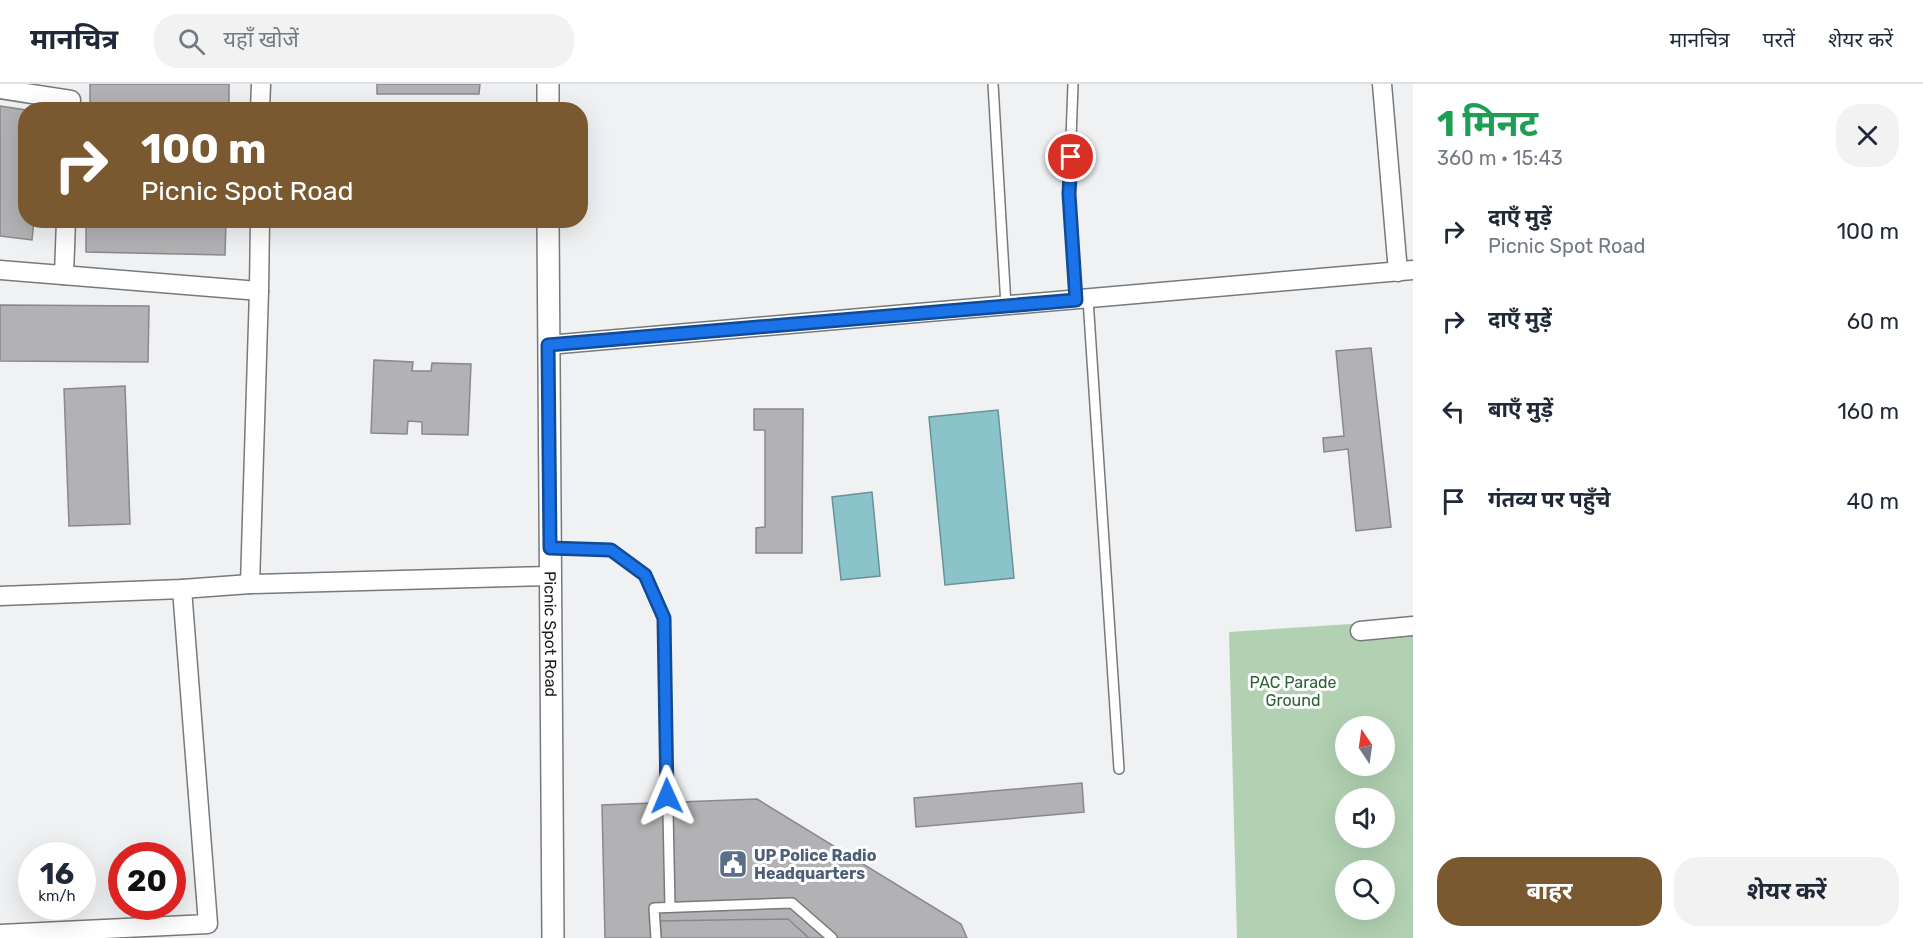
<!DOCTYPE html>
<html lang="hi">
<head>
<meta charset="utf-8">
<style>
  :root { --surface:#fff; --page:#f2f2f3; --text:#1f2937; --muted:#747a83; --line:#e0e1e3; --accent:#7a5830 }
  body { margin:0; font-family:Rubik,"Noto Sans Devanagari",sans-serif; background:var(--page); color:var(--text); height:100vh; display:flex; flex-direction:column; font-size:22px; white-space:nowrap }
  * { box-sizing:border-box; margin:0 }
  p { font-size:20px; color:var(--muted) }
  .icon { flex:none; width:33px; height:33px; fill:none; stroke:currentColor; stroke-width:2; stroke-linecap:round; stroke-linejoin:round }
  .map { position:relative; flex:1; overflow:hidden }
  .details { display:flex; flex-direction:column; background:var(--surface); width:510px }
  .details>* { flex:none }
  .top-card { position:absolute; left:18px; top:18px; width:570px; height:126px; border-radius:24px; box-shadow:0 6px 24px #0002; background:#7a5830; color:#fff; overflow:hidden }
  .needle { width:39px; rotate:347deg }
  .fabs { position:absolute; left:1335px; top:632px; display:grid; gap:12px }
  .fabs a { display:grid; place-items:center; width:60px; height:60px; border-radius:50%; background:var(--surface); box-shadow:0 6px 24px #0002; font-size:30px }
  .speed { position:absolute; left:18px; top:758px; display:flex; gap:12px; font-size:30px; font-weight:700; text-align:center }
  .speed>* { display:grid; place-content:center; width:78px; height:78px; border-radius:50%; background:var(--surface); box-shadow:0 6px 24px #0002; line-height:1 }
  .speed small { font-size:15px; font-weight:400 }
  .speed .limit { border:9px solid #d22; background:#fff; color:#111 }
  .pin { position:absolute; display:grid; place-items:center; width:51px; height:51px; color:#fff; margin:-26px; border:3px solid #fff; border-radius:50%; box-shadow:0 2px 6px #0007 }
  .me { position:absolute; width:66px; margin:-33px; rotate:359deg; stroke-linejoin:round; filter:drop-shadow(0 0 4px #0008) }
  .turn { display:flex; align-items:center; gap:21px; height:126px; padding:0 24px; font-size:27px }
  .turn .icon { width:78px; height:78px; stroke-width:2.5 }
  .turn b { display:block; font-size:42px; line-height:51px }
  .round { display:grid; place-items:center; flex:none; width:63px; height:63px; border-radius:24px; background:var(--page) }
  .headline { display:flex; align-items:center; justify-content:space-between; height:102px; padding:0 24px }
  h1 { font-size:36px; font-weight:700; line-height:45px; color:#1e9e55 }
  .action { display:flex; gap:12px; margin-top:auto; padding:12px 24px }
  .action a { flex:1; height:69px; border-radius:24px; background:var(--accent); color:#fff; font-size:24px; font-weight:700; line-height:69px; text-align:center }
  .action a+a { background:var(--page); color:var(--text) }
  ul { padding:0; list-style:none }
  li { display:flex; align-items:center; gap:18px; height:90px; padding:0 24px }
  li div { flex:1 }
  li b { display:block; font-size:22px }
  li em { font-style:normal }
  header { display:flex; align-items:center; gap:36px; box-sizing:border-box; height:84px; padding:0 30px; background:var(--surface); border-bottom:2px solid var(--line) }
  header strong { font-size:28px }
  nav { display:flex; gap:33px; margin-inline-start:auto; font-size:21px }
  .search { width:420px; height:54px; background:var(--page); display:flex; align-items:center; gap:15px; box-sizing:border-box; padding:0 21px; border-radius:24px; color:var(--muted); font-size:22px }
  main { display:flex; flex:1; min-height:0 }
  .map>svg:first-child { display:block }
</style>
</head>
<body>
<header>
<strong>मानचित्र</strong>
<div class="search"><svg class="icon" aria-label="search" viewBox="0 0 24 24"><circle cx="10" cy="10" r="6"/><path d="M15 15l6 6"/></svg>यहाँ खोजें</div>
<nav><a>मानचित्र</a><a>परतें</a><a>शेयर करें</a></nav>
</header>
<main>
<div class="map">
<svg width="1413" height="854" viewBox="0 0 1413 854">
  <rect width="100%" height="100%" fill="#eff1f3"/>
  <path fill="#b2d1b2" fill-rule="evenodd" d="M1413,536V854H1237L1229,548ZM1346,642H1384V681H1346ZM1346,714H1384V753H1346ZM1346,786H1384V825H1346Z"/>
  <g fill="#8ac3ca" stroke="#699196" stroke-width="1.5">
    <path d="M998,326L1014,494L945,501L929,333Z"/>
    <path d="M872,408L880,492L841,496L832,413Z"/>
  </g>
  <g fill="#b2b2b4" stroke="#89888b" stroke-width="1.5">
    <rect x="90" y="0" width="139" height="26"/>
    <path d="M377,0H480L479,10H377Z"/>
    <path d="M0,22L26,26V136H34L32,156L0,152Z"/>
    <path d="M86,136H226L225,171L86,168Z"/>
    <path d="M0,221L149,222L148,278L0,277Z"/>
    <path d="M1371,264L1391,443L1356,447L1348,365L1324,368L1323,354L1344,352L1336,267Z"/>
    <path d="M374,276L413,278L412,287H431L432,279L471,280L468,351L422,350V338L408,337L407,350L371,349Z"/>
    <path d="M125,302L130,440L69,442L64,305Z"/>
    <path d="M754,325H803L802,469H756V444L765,443V346H754Z"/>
    <path d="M1082,699L1084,728L916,743L914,714Z"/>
    <path d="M757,715L961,840L967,854H605L602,721Z"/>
    <path d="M788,835L809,854H660L659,837Z"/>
  </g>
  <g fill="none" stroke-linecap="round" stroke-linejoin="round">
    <g stroke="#78797b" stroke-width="12">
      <g id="service">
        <path d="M993,0L1006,222"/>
        <path d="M1073,0L1069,110L1076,216"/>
        <path d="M1088,215L1119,685"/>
        <path d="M550,464L611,466L645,491L664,534L670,823"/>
        <path d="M656,854L654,824L792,819L832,854"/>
      </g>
    </g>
    <g stroke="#78797b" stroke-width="21">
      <g id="minor">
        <path d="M1382,0L1398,188"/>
        <path d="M0,5L71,16"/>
        <path d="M260,26L261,0"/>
        <path d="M0,186L259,207"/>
        <path d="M64,191L66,136"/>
        <path d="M548,261L1413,186"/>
        <path d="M250,500L259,207L260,136"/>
        <path d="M0,512L182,505L250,500L550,492"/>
        <path d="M1360,547L1413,542"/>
        <path d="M0,850L208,840L182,505"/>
      </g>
    </g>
    <g stroke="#78797b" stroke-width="24">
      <g id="tertiary">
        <path d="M548,26V0"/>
        <path id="s1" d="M548,136L553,854"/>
      </g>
    </g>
    <use href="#service" stroke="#fff" stroke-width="9"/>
    <use href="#minor" stroke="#fff" stroke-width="18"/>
    <use href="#tertiary" stroke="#fff" stroke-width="21"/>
  </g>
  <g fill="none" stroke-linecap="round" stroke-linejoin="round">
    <g stroke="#114b97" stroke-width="15">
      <path id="route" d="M667,712L664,534L645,491L611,466L550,464L548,261L1076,216L1069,110L1071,73"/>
    </g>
    <use href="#route" stroke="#1a73e8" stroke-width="10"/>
  </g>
  <defs>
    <g id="civic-square" transform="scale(1.5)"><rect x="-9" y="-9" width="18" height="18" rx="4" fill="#5c6f8a" stroke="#fdfeff"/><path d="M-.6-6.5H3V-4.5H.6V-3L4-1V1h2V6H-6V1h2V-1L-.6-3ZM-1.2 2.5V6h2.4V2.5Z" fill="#fff"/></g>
  </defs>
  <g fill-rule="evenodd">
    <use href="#civic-square" x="733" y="780"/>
  </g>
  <g text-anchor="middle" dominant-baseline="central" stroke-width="6" stroke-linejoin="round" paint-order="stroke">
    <g font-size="16" fill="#1b1b1c" stroke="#fdfeff">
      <text stroke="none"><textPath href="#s1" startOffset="414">Picnic Spot Road</textPath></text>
    </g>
    <g font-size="16" fill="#306134" stroke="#fdfeff">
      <text x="1293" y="598">PAC Parade<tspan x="1293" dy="18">Ground</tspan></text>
    </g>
    <g font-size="16" font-weight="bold" fill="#4e5e75" stroke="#fdfeff" text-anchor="start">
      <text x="754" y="771">UP Police Radio<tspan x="754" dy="18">Headquarters</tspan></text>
    </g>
  </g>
</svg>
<div class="fabs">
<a><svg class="needle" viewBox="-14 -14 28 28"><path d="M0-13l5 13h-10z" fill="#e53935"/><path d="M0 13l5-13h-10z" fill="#747a83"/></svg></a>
<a><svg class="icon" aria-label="sound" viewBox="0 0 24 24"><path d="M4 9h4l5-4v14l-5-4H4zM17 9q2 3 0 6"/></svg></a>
<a><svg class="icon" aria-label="search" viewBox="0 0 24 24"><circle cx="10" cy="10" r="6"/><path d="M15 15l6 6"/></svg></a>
</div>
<div class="speed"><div>16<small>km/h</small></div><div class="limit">20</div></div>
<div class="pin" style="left:1071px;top:73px;background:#d93025"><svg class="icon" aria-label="arrive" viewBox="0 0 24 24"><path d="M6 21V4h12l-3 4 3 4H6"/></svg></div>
<svg class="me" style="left:667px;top:712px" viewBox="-20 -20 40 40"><path d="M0-17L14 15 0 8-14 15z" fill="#1a73e8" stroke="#fff" stroke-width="4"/></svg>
<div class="top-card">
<div class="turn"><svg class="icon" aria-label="right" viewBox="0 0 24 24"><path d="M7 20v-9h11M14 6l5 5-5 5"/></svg><div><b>100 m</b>Picnic Spot Road</div></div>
</div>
</div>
<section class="details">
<div class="headline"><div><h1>1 मिनट</h1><p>360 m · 15:43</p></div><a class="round"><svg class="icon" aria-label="close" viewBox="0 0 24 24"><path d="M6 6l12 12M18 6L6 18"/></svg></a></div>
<ul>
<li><svg class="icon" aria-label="right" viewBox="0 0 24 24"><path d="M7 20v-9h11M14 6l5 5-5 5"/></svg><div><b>दाएँ मुड़ें</b><p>Picnic Spot Road</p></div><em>100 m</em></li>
<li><svg class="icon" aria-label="right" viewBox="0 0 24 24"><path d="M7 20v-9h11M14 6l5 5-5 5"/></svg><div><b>दाएँ मुड़ें</b></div><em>60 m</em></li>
<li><svg class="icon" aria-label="left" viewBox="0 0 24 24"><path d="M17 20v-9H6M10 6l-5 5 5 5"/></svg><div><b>बाएँ मुड़ें</b></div><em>160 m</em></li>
<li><svg class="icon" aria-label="arrive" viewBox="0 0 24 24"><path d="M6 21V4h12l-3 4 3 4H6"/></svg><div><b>गंतव्य पर पहुँचे</b></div><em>40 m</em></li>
</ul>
<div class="action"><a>बाहर</a><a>शेयर करें</a></div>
</section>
</main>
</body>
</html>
